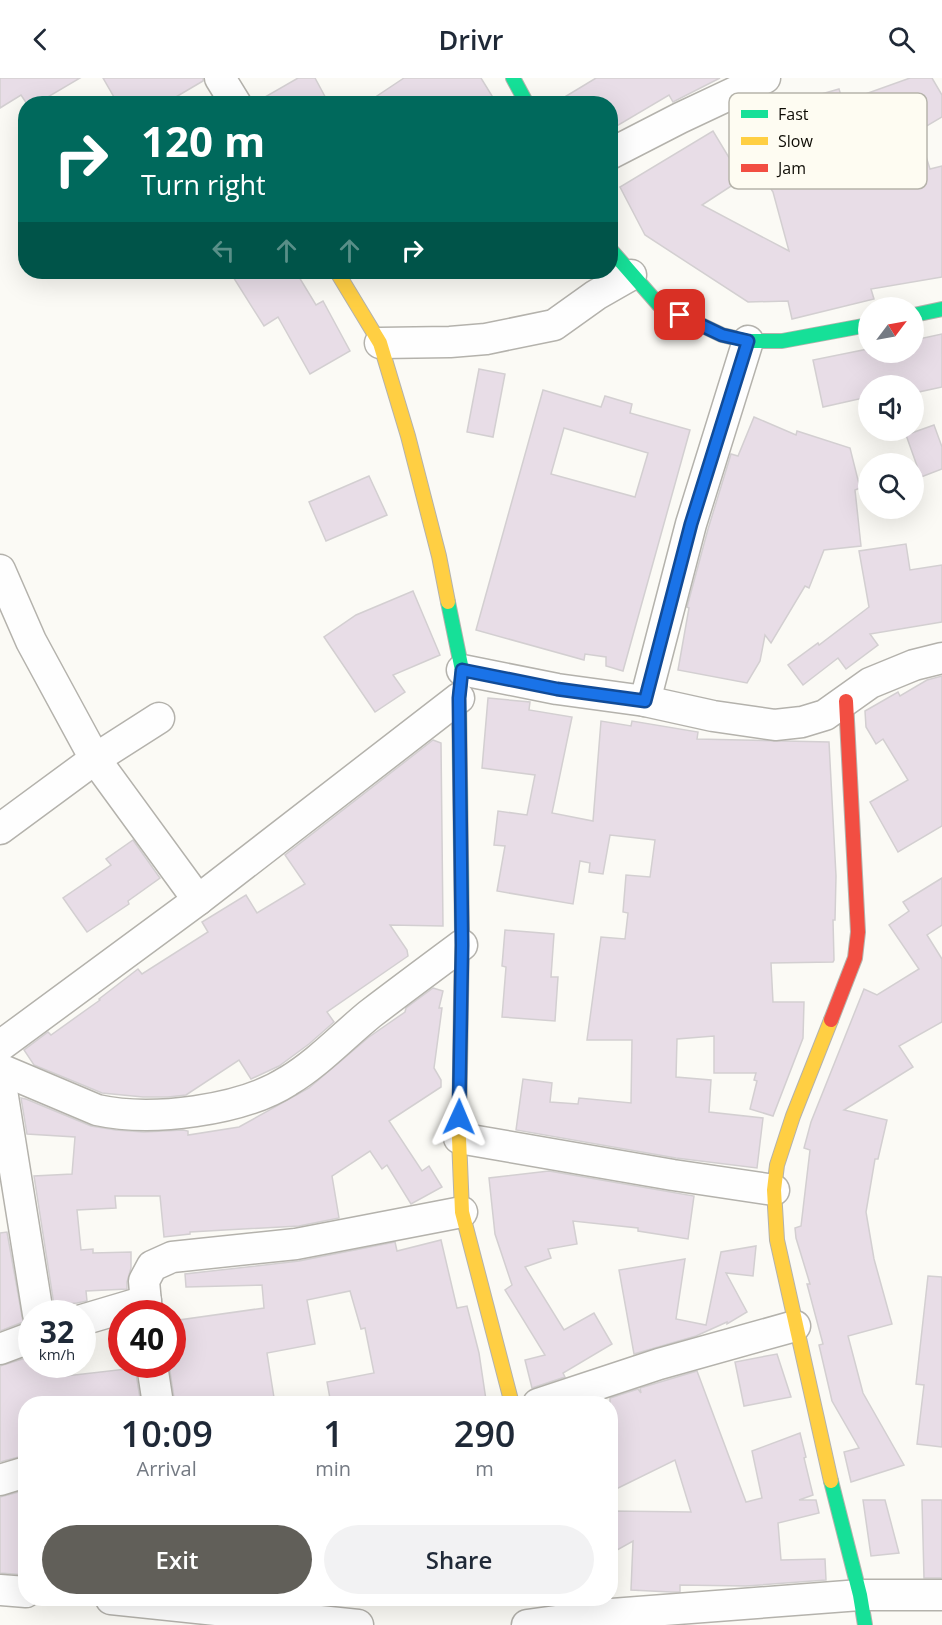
<!DOCTYPE html>
<html lang="en">
<head>
<meta charset="utf-8">
<style>
  :root { --surface:#fff; --page:#f2f2f3; --text:#1f2937; --muted:#747a83; --accent:#615f59 }
  body { margin:0; font-family:"Open Sans",sans-serif; background:var(--page); color:var(--text); height:100vh; display:flex; flex-direction:column; font-size:22px; white-space:nowrap }
  * { box-sizing:border-box; margin:0 }
  p { font-size:20px; color:var(--muted) }
  .icon { flex:none; width:33px; height:33px; fill:none; stroke:currentColor; stroke-width:2; stroke-linecap:round; stroke-linejoin:round }
  .map { position:relative; flex:1; overflow:hidden }
  .side { position:absolute; left:18px; top:1318px; width:600px; height:210px; display:flex; flex-direction:column; background:var(--surface); border-radius:24px; box-shadow:0 6px 24px #0002 }
  .side>* { flex:none }
  .banner { position:absolute; left:18px; top:18px; width:600px; height:183px; border-radius:24px; box-shadow:0 6px 24px #0002; background:#00695c; color:#fff; overflow:hidden }
  .needle { width:39px; rotate:58deg }
  .controls { position:absolute; left:858px; top:219px; display:grid; gap:12px }
  .controls a { display:grid; place-items:center; width:66px; height:66px; border-radius:50%; background:var(--surface); box-shadow:0 6px 24px #0002; font-size:30px }
  .speed { position:absolute; left:18px; top:1222px; display:flex; gap:12px; font-size:30px; font-weight:700; text-align:center }
  .speed>* { display:grid; place-content:center; width:78px; height:78px; border-radius:50%; background:var(--surface); box-shadow:0 6px 24px #0002; line-height:1 }
  .speed small { font-size:15px; font-weight:400 }
  .speed .limit { border:9px solid #d22; background:#fff; color:#111 }
  .pin { position:absolute; display:grid; place-items:center; width:51px; height:51px; color:#fff; margin:-26px; border-radius:12px; box-shadow:0 3px 9px #0006 }
  .me { position:absolute; width:66px; margin:-33px; rotate:1deg; stroke-linejoin:round; filter:drop-shadow(0 0 4px #0008) }
  .turn { display:flex; align-items:center; gap:21px; height:126px; padding:0 24px; font-size:27px }
  .turn .icon { width:78px; height:78px; stroke-width:2.5 }
  .turn b { display:block; font-size:42px; line-height:51px }
  .lanes { display:flex; align-items:center; height:57px; padding:0 24px; background:#0003; justify-content:center; gap:30px; direction:ltr }
  .lanes .off { opacity:.35 }
  .eta { display:flex; justify-content:space-evenly; align-items:center; height:102px; text-align:center }
  .eta b { font-size:36px; font-weight:600; line-height:42px }
  .primary-button { display:flex; gap:12px; margin-top:auto; padding:12px 24px }
  .primary-button a { flex:1; height:69px; border-radius:36px; background:var(--accent); color:#fff; font-size:24px; font-weight:600; line-height:69px; text-align:center }
  .primary-button a+a { background:var(--page); color:var(--text) }
  header { display:flex; justify-content:space-between; align-items:center; height:78px; padding:0 24px; background:var(--surface); font-size:27px; font-weight:600 }
  .map>svg:first-child { display:block }
</style>
</head>
<body>
<header><svg class="icon" aria-label="back" viewBox="0 0 24 24"><path d="M15 5l-7 7 7 7"/></svg>Drivr<svg class="icon" aria-label="search" viewBox="0 0 24 24"><circle cx="10" cy="10" r="6"/><path d="M15 15l6 6"/></svg></header>
<div class="map">
<svg width="942" height="1547" viewBox="0 0 942 1547">
  <rect width="100%" height="100%" fill="#fbfaf5"/>
  <g fill="#e8dde7" stroke="#d3cfd1" stroke-width="1.5" fill-rule="evenodd">
    <path d="M0,0H80L36,26H27L21,17L0,30Z"/>
    <path d="M103,0H203V3L164,26H118Z"/>
    <path d="M298,0H315L329,26H253Z"/>
    <path d="M404,0H481L497,26H365Z"/>
    <path d="M596,0H720L673,24L669,17L610,52V26H553Z"/>
    <path d="M910,0H932L942,17V39L918,53L930,91L942,88V199L871,211L874,221L792,241L788,223L748,224L645,157L620,109L713,53L742,101L702,127L789,173L773,114L759,92L802,65L790,25L839,11L843,24Z"/>
    <path d="M230,194H296L316,227L323,223L350,273L310,296L278,239L264,248Z"/>
    <path d="M942,256V309L914,315V308H868V319L823,329L813,282L868,271V274H914V262Z"/>
    <path d="M479,291L505,296L493,359L467,354Z"/>
    <path d="M543,312L601,329L605,318L632,326L630,335L690,352L623,593L606,588V579L585,576L584,582L476,552ZM564,350L648,375L635,419L551,396Z"/>
    <path d="M754,339L796,357L797,353L850,370L860,410L855,412L861,468L824,472L809,510L805,508L771,565L765,557L760,583L747,605L678,592L689,530L687,529L708,451L731,376L738,378Z"/>
    <path d="M934,347L942,369V391L921,399L906,357Z"/>
    <path d="M369,398L387,437L326,463L309,424Z"/>
    <path d="M906,466L910,492L942,487V544L870,556L878,567L846,591L838,580L803,607L788,587L818,565L819,567L869,529L859,473Z"/>
    <path d="M413,513L440,577L393,597L405,614L375,634L324,559L356,537Z"/>
    <path d="M942,598V748L898,774L870,724L908,702L883,661L876,666L866,649L865,633L898,614L900,618L927,602Z"/>
    <path d="M488,620L530,624L529,632L572,639L552,735L593,743L601,643L631,648L632,643L698,654L697,661L829,664L836,798L835,842H833L834,882L833,884L771,885L773,924H804L803,960L773,1038L750,1031L757,1003L754,1002L756,995H714V958L677,961L676,999L711,1002L709,1034L763,1040L757,1090L676,1080L516,1052L523,1001L552,1005L550,1024L578,1026L579,1020L631,1025L632,962H587L601,859L625,861L628,835L623,834L626,797L650,799L655,762L610,757L603,796L589,794L590,785L580,783L573,826L497,813L505,768L494,767L498,733L527,737L535,697L482,690Z"/>
    <path d="M433,662L441,665L443,848L390,847L407,872L408,878L327,934L334,944L309,966L279,988L251,1001L239,982L186,1017L168,1019H143L102,1015L34,987L24,972L48,954L51,957L100,922L99,921L138,891L142,896L208,854L202,844L246,817L257,835L305,806L285,777Z"/>
    <path d="M133,762L160,800L128,823L129,826L87,854L63,820L111,787L106,781Z"/>
    <path d="M942,800V847L927,857L942,881V944L899,968L913,989L844,1032L887,1042L878,1081H875L866,1134L874,1181L892,1246L848,1258L863,1315L904,1387L851,1404L844,1374L859,1370L832,1323L819,1267L823,1266L807,1206H810L796,1160L795,1150L801,1148L810,1072L804,1070L811,1044L864,911L877,917L919,891L889,847L909,833L903,824Z"/>
    <path d="M505,852L554,856L551,899H558L555,943L502,939L506,889L502,888Z"/>
    <path d="M433,910L443,913L439,930H442L434,990L441,1002V1009L389,1043L422,1093L429,1088L442,1109L411,1126L387,1087L382,1091L370,1073L332,1098L339,1140L299,1148L190,1154V1156L164,1159L160,1118H115L116,1130L77,1132L81,1172L93,1171V1175L131,1174V1190L127,1204V1211L86,1213L87,1223L77,1225L54,1227L34,1098L72,1096L75,1059L27,1056L21,1020L26,1021L91,1048L116,1052L144,1054L183,1052L188,1053V1057L239,1049L309,1010L369,959L405,934L406,930Z"/>
    <path d="M549,1093L694,1118L688,1161L638,1153V1150L573,1143L577,1166L548,1171L551,1180L525,1189L564,1252L594,1235L612,1266L563,1295L565,1299L532,1310L525,1282L545,1277L505,1212L512,1207L495,1156L489,1100Z"/>
    <path d="M7,1154L23,1244L0,1253V1155Z"/>
    <path d="M441,1162L457,1230L467,1228L479,1275L486,1322L466,1326H331L327,1304L374,1295L365,1250L361,1251L350,1213L307,1222L315,1266L267,1275L275,1326H175L169,1287H172V1243L264,1230L262,1207L186,1209L185,1196L299,1183L395,1164L397,1173Z"/>
    <path d="M756,1168L753,1198L726,1195L747,1234L727,1246V1244L696,1258L634,1276L619,1192L685,1181L676,1241L706,1247L721,1174Z"/>
    <path d="M928,1198L942,1199V1369L917,1366L924,1307L916,1306Z"/>
    <path d="M777,1276L791,1319L744,1328L735,1284Z"/>
    <path d="M32,1278V1287H79L57,1299L135,1290L141,1326H26V1377L0,1384V1288Z"/>
    <path d="M697,1293L746,1424L762,1420L752,1373L800,1355L806,1379L804,1380L813,1417L799,1422H816L819,1435L778,1445L781,1482L825,1481L826,1502L746,1508L680,1507V1514H671L631,1512L633,1463L610,1476V1433L691,1434L675,1382L610,1414V1320L638,1311L641,1315L640,1310Z"/>
    <path d="M26,1412V1497L0,1495V1419Z"/>
    <path d="M863,1422H885L899,1475L871,1478Z"/>
    <path d="M922,1422H942V1500H924Z"/>
  </g>
  <g fill="none" stroke-linecap="round" stroke-linejoin="round">
    <g stroke="#b4b2ac" stroke-width="33">
      <g id="street">
        <path d="M220,0L236,26"/>
        <path d="M610,76L680,40L765,0"/>
        <path d="M380,265L450,264L486,261L554,247L596,217L631,197"/>
        <path d="M0,492L31,563L95,681L198,822"/>
        <path d="M462,592L557,611L645,623L713,638L775,647L802,644L825,637L870,605L914,587L942,580"/>
        <path d="M645,623L691,446L748,263"/>
        <path d="M0,751L95,681L159,640"/>
        <path d="M0,968L198,822L459,620"/>
        <path d="M0,991L97,1032C151,1044 241,1033 288,1003C318,985 343,958 370,936C400,913 431,890 462,867"/>
        <path d="M0,1000L38,1236"/>
        <path d="M459,1060L673,1097L774,1112"/>
        <path d="M147,1236L144,1203L152,1188L172,1179L296,1166L462,1134"/>
        <path d="M82,1242L146,1223"/>
        <path d="M0,1271L32,1259"/>
        <path d="M152,1287L158,1326"/>
        <path d="M538,1326L659,1286L795,1248"/>
        <path d="M0,1402L26,1394"/>
        <path d="M0,1512L26,1514"/>
        <path d="M111,1521L358,1547"/>
        <path d="M527,1547L599,1537L860,1517H942"/>
      </g>
    </g>
    <g stroke="#b4b2ac" stroke-width="16">
      <g id="fast">
        <path d="M513,0L527,26"/>
        <path d="M610,171L659,227L722,257L748,263H782L868,247"/>
        <path d="M914,237L942,231"/>
        <path d="M448,524L462,592L459,620L462,854"/>
        <path d="M831,1403L860,1517L865,1547"/>
      </g>
    </g>
    <g stroke="#b4b2ac" stroke-width="16">
      <g id="slow">
        <path d="M337,194L380,265L408,358L439,478L448,524"/>
        <path d="M462,854L459,1060L462,1134L512,1326"/>
        <path d="M831,1403L777,1162L774,1112L777,1087L793,1038L831,942"/>
      </g>
    </g>
    <g stroke="#b4b2ac" stroke-width="16">
      <path id="jam" d="M831,942L855,880L858,854L846,623"/>
    </g>
    <use href="#street" stroke="#fefefe" stroke-width="30"/>
    <use href="#fast" stroke="#16e098" stroke-width="14"/>
    <use href="#slow" stroke="#ffcf43" stroke-width="14"/>
    <use href="#jam" stroke="#f24e42" stroke-width="14"/>
  </g>
  <g fill="none" stroke-linecap="round" stroke-linejoin="round">
    <g stroke="#114b97" stroke-width="15">
      <path id="route" d="M459,1039L462,867L459,620L462,592L557,611L645,623L691,446L748,263L722,257L680,237"/>
    </g>
    <use href="#route" stroke="#1a73e8" stroke-width="10"/>
  </g>
  <rect x="729" y="15" width="198" height="96" rx="9" fill="#fefcf2" stroke="#b6b4ab" stroke-width="1.5"/>
  <rect x="741" y="32" width="27" height="8" fill="#16e098"/>
  <rect x="741" y="59" width="27" height="8" fill="#ffcf43"/>
  <rect x="741" y="86" width="27" height="8" fill="#f24e42"/>
  <g font-size="16" fill="#0e0c05">
    <text x="778" y="42">Fast</text>
    <text x="778" y="69">Slow</text>
    <text x="778" y="96">Jam</text>
  </g>
</svg>
<div class="controls">
<a><svg class="needle" viewBox="-14 -14 28 28"><path d="M0-13l5 13h-10z" fill="#e53935"/><path d="M0 13l5-13h-10z" fill="#747a83"/></svg></a>
<a><svg class="icon" aria-label="sound" viewBox="0 0 24 24"><path d="M4 9h4l5-4v14l-5-4H4zM17 9q2 3 0 6"/></svg></a>
<a><svg class="icon" aria-label="search" viewBox="0 0 24 24"><circle cx="10" cy="10" r="6"/><path d="M15 15l6 6"/></svg></a>
</div>
<div class="speed"><div>32<small>km/h</small></div><div class="limit">40</div></div>
<div class="pin" style="left:680px;top:237px;background:#d93025"><svg class="icon" aria-label="arrive" viewBox="0 0 24 24"><path d="M6 21V4h12l-3 4 3 4H6"/></svg></div>
<svg class="me" style="left:459px;top:1039px" viewBox="-20 -20 40 40"><path d="M0-17L14 15 0 8-14 15z" fill="#1a73e8" stroke="#fff" stroke-width="4"/></svg>
<div class="banner">
<div class="turn"><svg class="icon" aria-label="right" viewBox="0 0 24 24"><path d="M7 20v-9h11M14 6l5 5-5 5"/></svg><div><b>120 m</b>Turn right</div></div>
<div class="lanes"><svg class="icon off" aria-label="left" viewBox="0 0 24 24"><path d="M17 20v-9H6M10 6l-5 5 5 5"/></svg><svg class="icon off" aria-label="ahead" viewBox="0 0 24 24"><path d="M12 20V5M6 11l6-6 6 6"/></svg><svg class="icon off" aria-label="ahead" viewBox="0 0 24 24"><path d="M12 20V5M6 11l6-6 6 6"/></svg><svg class="icon" aria-label="right" viewBox="0 0 24 24"><path d="M7 20v-9h11M14 6l5 5-5 5"/></svg></div>
</div>
<section class="side">
<div class="eta">
<div><b>10:09</b><p>Arrival</p></div>
<div><b>1</b><p>min</p></div>
<div><b>290</b><p>m</p></div>
</div>
<div class="primary-button"><a>Exit</a><a>Share</a></div>
</section>
</div>
</body>
</html>
